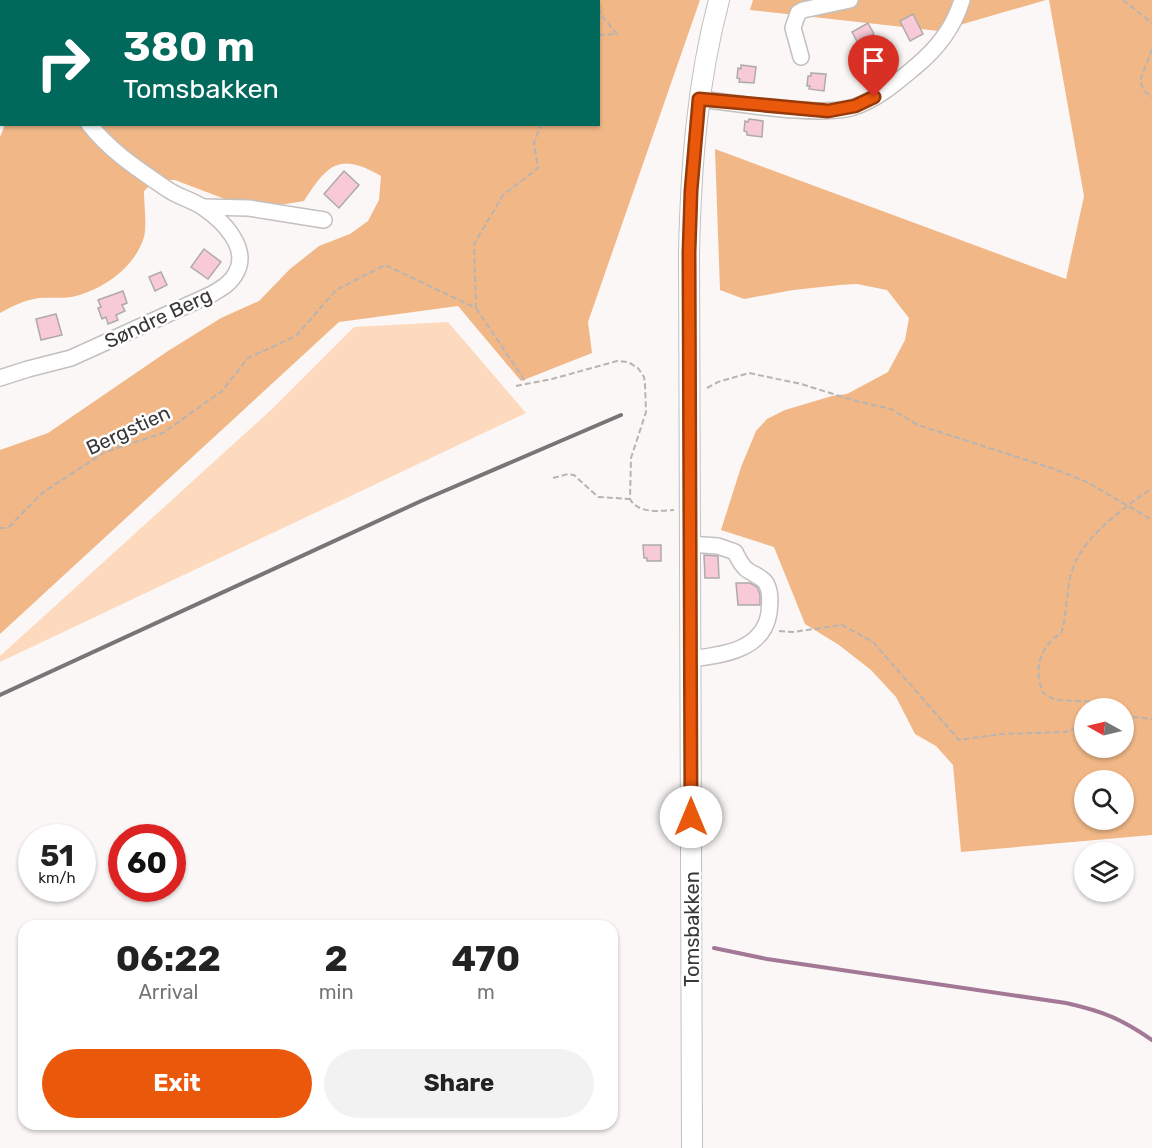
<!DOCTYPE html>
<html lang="en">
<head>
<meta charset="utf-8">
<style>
  :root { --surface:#fff; --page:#f2f2f2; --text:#222; --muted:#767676; --accent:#ea580c }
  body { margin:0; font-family:Rubik,sans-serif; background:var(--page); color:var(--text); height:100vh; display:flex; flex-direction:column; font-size:22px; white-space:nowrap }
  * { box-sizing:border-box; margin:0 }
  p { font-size:20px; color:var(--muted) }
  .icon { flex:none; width:33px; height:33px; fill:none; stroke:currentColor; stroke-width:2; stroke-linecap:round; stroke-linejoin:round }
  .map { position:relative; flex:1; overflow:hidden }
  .panel { position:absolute; left:18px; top:920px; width:600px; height:210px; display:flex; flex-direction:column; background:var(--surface); border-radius:18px; box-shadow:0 2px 4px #0004 }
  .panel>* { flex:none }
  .top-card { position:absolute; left:0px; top:0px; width:600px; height:126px; box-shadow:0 2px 4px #0004; background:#00695c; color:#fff; overflow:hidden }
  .needle { width:39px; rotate:278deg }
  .buttons { position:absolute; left:1074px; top:698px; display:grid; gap:12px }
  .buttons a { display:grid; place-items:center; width:60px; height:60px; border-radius:50%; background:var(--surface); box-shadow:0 2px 4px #0004; font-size:30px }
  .speed { position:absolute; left:18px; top:824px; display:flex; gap:12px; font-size:30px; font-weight:700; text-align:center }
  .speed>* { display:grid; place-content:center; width:78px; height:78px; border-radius:50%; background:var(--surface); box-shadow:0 2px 4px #0004; line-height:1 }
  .speed small { font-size:15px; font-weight:400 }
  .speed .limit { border:9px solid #d22; background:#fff; color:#111 }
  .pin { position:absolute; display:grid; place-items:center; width:51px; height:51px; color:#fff; margin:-62px -26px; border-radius:50% 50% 50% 0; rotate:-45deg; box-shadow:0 0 6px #0007 }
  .pin .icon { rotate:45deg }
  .me { position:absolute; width:66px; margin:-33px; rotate:0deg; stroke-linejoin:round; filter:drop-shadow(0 0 4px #0008) }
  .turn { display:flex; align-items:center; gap:21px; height:126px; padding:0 24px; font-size:27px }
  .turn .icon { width:78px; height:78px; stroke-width:2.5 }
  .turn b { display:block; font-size:42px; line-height:51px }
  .eta { display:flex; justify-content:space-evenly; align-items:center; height:102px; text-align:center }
  .eta b { font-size:36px; font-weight:700; line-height:42px }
  .cta { display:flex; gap:12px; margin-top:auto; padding:12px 24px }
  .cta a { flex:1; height:69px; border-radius:36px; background:var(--accent); color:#fff; font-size:24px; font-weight:700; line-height:69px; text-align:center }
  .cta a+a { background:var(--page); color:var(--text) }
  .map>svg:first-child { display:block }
</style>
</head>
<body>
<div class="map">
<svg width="1152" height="1148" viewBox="0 0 1152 1148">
  <rect width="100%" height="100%" fill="#fbf7f7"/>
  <path fill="#fddabd" d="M448,322L526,413L0,662V656L271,410L354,327Z"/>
  <g fill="#f1b786" fill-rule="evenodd">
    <path d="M0,0H700L588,322L592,353L521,381L458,306L339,322L0,634V450L48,433L168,351L221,318L259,301L290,269L319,246L350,234L368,221L379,200L381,176C339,152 328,164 304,201L268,207L230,201L175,180H155L144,191C144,204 147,226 144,237C135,267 105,288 76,296C64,299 51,297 39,298C25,300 12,306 0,313V137L5,125L598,124V2H2L0,30Z"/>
    <path d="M753,0H1046L939,31L750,10Z"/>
    <path d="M1049,0H1152V835L961,852L953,765L936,746L915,734L896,697L871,670L839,645L805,624L774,547L721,530L741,467L756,431L767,419L785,410L832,396L847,394L888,372L905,340L909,318L887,290L857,284L840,285L793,290L744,299L720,290L715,149L1066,279L1084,196ZM1084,708H1124V747H1084ZM1084,780H1124V819H1084Z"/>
  </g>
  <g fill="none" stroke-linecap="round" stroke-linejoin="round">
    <path stroke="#a37896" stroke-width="4" d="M714,948L767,959L1066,1003C1102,1011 1122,1019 1152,1040"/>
  </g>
  <g fill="#f8c9d7" stroke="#aeaaab" stroke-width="1.5">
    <path d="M913,14L923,34L910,41L900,21Z"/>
    <path d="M868,23L874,34L858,43L852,32Z"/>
    <path d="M741,65L756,67L754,83L739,82L740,79L737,78L738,68L741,69Z"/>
    <path d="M811,73L826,74L824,91L809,89L810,86H807L808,76H811Z"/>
    <path d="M749,119L763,121L762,137L747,135V132L744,131L745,121L748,122Z"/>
    <path d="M344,171L359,185L339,208L324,194Z"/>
    <path d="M204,249L221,262L208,279L191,267Z"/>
    <path d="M161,272L167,285L155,291L149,277Z"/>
    <path d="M123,291L127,303L122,305L125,311L116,315L118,320L108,324L106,317L102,319L98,308L101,307L98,300Z"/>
    <path d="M56,314L62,335L41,340L36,319Z"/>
    <path d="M643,545H661V561H647V558H644Z"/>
    <path d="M704,555L718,556L719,578H705Z"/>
    <path d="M736,583H750L757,587L760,594V605H738Z"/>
  </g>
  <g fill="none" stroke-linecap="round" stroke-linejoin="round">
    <g stroke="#c3c0bf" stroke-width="18">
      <g id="minor">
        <path d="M112,2L113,0"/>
        <path d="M0,50H2"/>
        <path d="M801,57L793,28L798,13L803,10L850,0"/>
        <path d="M699,99C737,103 820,118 854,107C878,99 897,82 915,67C937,49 954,27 962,0"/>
        <path d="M203,207L249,208L324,220"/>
        <path d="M0,378L28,369L71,358L212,294C222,288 231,283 236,273C250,248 223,221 204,208C193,200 178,197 167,189C138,169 111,152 89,124"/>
        <path d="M689,544L718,546L735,552C738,558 740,563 745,568C751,574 764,577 767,585C771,594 770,604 769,613C763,651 722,655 690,659"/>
      </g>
    </g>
    <g stroke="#c3c0bf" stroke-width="22">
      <path id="major" d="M692,1148L689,252C691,167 697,83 719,0"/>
    </g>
    <g stroke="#b7b4b4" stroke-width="2" stroke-dasharray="6 3" stroke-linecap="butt">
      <path d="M596,0L597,2"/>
      <path d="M1123,0L1152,23"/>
      <path d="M598,8L601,15L617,34L598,35"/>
      <path d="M1152,49L1140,81L1144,91L1152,97"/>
      <path d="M598,85V87"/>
      <path d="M476,308L527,384"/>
      <path d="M516,386L552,379L617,361L628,362L638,368L644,377L645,384L646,412L631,458L630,499C638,514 660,511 674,510"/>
      <path d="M707,388L718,382L749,373L801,384L856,401L891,409L918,425L1054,469L1087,482L1152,520"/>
      <path d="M553,478L568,474L574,475L598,497L630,499"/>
      <path d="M0,528H8L42,493L105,452L163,433L222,391L248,358L296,336L336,290L385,265L476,308L474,244L503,195L538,168L534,143L541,124"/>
      <path d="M779,631L793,632L842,625L873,642L959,740L1002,734L1065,732L1084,726"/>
      <path d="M1106,708L1097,702L1055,700L1043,693C1035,672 1037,655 1053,639C1056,636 1059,635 1061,633C1066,624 1067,586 1071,574C1082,536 1122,510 1152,488"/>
      <path d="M1124,716L1152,719"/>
    </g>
    <use href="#minor" stroke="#fff" stroke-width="15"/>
    <use href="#major" stroke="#fff" stroke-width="20"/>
    <path stroke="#777575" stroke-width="4" d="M0,695L421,501L621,415"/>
  </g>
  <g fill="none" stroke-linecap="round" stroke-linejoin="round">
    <g stroke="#983908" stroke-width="15">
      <path id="route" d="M691,817L689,252L691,191L699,99L828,111L855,106L874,97"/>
    </g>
    <use href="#route" stroke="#ea580c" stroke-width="10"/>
  </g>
  <g text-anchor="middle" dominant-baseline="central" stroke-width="5" stroke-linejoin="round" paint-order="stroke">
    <g font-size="20" fill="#393838" stroke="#fff">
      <text transform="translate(158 318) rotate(-25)">Søndre Berg</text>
      <text transform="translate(128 430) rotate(-25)">Bergstien</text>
      <text transform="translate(692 929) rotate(-90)">Tomsbakken</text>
    </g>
  </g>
</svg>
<div class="buttons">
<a><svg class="needle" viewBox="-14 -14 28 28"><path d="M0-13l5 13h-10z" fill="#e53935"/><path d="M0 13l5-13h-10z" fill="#767676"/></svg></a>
<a><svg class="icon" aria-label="search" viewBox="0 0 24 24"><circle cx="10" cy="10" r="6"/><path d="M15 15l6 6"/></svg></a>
<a><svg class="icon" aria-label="layers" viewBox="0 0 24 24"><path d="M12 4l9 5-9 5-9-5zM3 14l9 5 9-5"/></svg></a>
</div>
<div class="speed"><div>51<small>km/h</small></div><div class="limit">60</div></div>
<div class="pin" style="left:874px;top:97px;background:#d93025"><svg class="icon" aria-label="arrive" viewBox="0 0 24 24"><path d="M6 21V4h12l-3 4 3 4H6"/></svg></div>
<svg class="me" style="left:691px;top:817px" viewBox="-20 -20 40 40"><circle r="19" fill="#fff"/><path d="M0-13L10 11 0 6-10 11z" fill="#ea580c"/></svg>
<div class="top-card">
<div class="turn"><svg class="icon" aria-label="right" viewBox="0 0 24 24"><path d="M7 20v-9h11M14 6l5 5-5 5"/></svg><div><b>380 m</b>Tomsbakken</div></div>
</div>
<section class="panel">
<div class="eta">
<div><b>06:22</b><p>Arrival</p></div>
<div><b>2</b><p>min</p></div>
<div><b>470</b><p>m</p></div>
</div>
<div class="cta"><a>Exit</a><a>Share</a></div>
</section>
</div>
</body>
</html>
